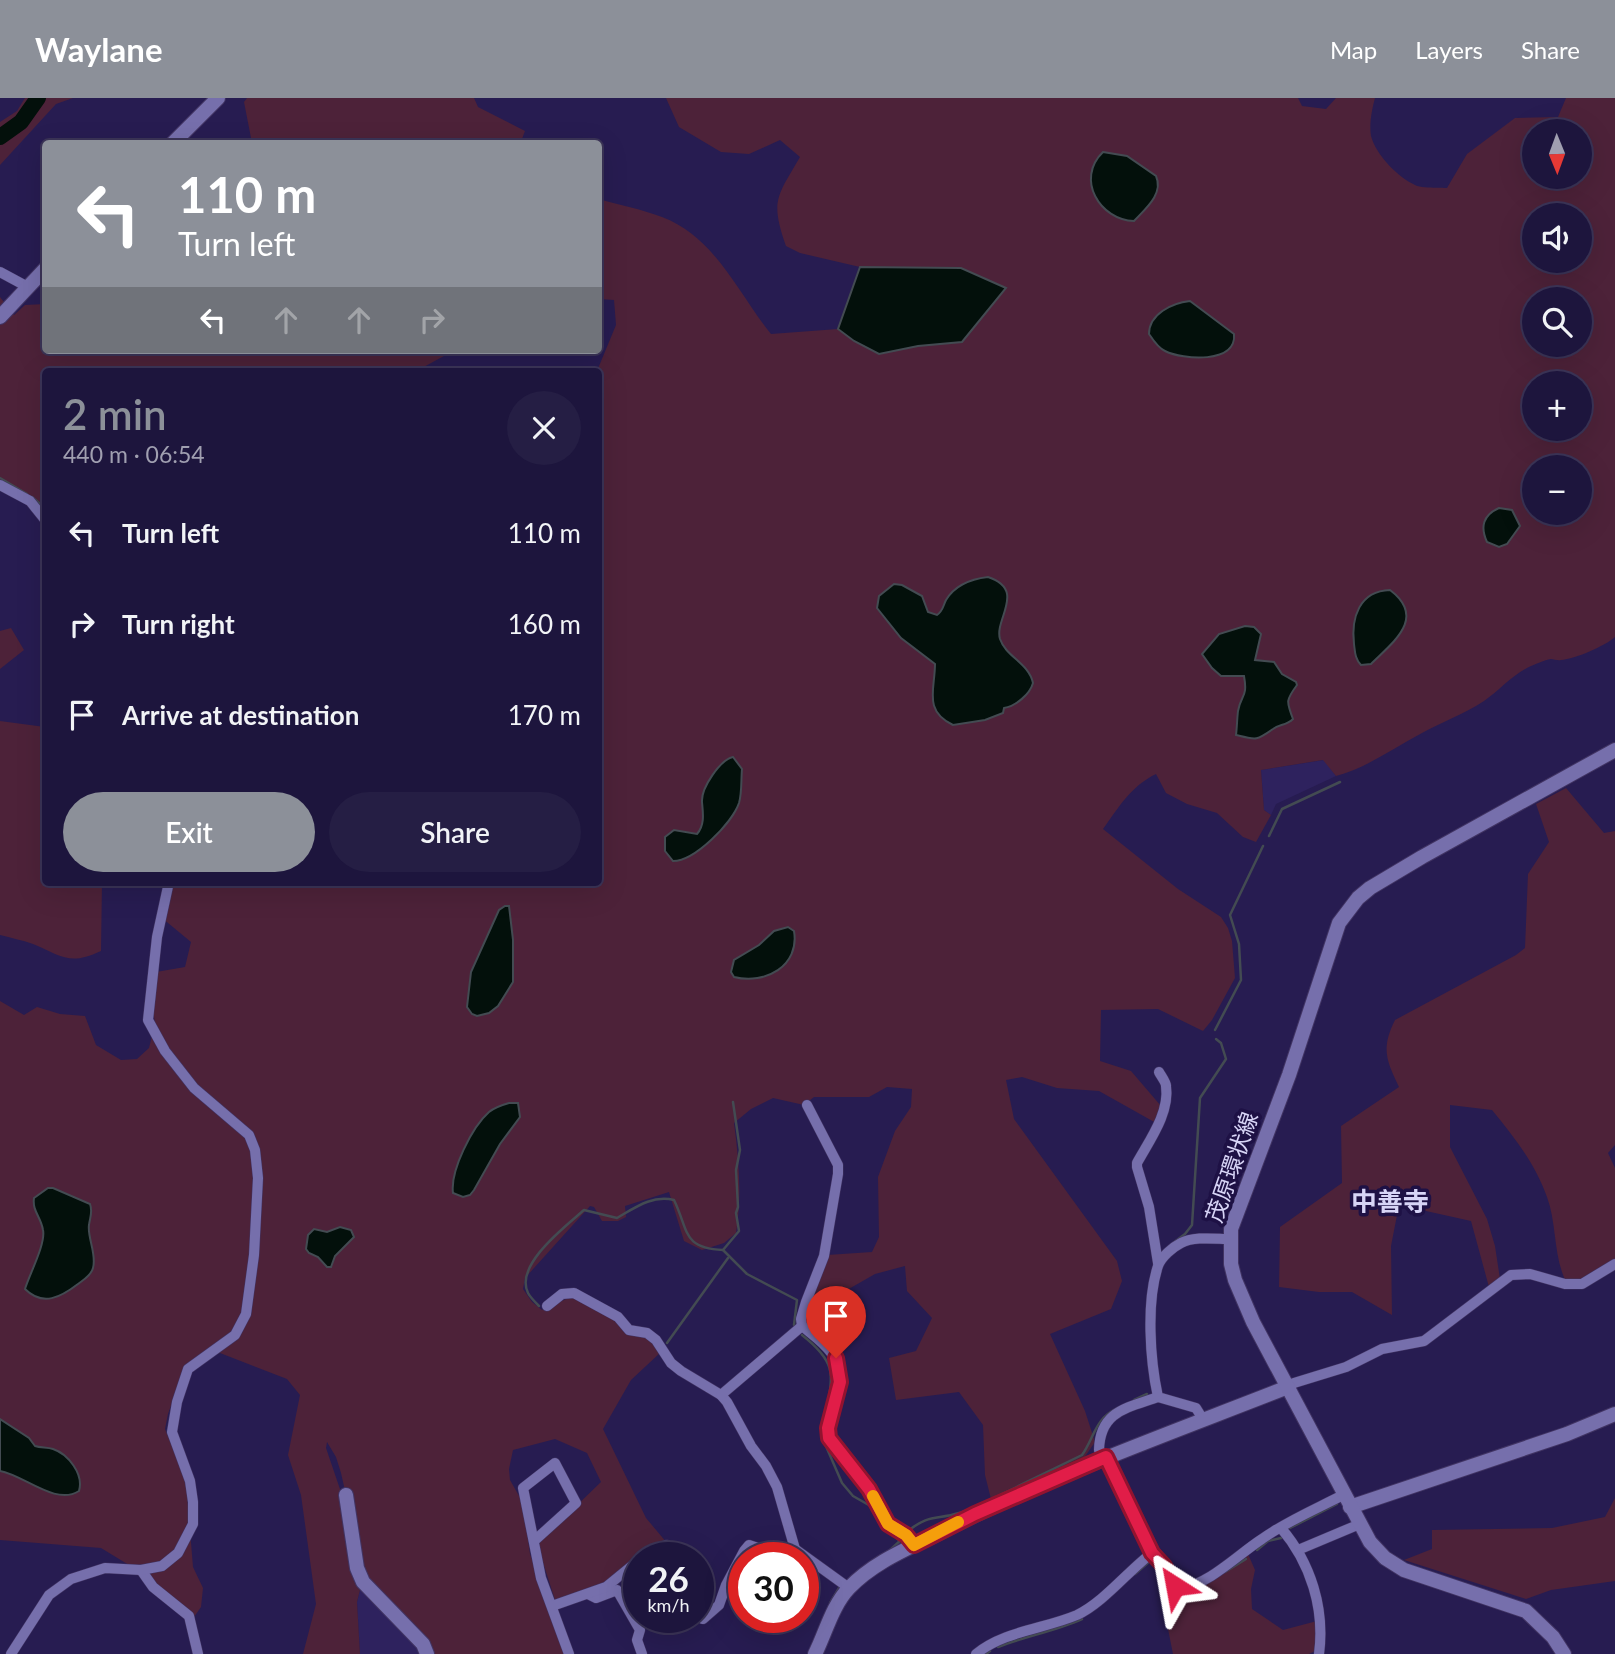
<!DOCTYPE html>
<html lang="en">
<head>
<meta charset="utf-8">
<style>
  :root { --surface:#1d153d; --page:#251e44; --text:#f1f3f6; --muted:#a09fb0; --line:#3b3457; --accent:#8c9099 }
  body { margin:0; font-family:Lato,"Noto Sans JP",sans-serif; background:var(--page); color:var(--text); height:100vh; display:flex; flex-direction:column; font-size:26px; white-space:nowrap }
  * { box-sizing:border-box; margin:0 }
  p { font-size:23px; color:var(--muted) }
  .icon { flex:none; width:38px; height:38px; fill:none; stroke:currentColor; stroke-width:2; stroke-linecap:round; stroke-linejoin:round }
  .map { position:relative; flex:1; overflow:hidden }
  .details { position:absolute; left:42px; top:270px; width:560px; height:518px; display:flex; flex-direction:column; background:var(--surface); border-radius:7px; box-shadow:0 7px 28px #0002,0 0 0 2px var(--line) }
  .details>* { flex:none }
  .guide { position:absolute; left:42px; top:42px; width:560px; height:214px; border-radius:7px; box-shadow:0 7px 28px #0002,0 0 0 2px var(--line); background:#8c9099; color:#fff; overflow:hidden }
  .needle { width:46px; rotate:179deg }
  .buttons { position:absolute; left:1522px; top:21px; display:grid; gap:14px }
  .buttons a { display:grid; place-items:center; width:70px; height:70px; border-radius:50%; background:var(--surface); box-shadow:0 7px 28px #0002,0 0 0 2px var(--line); font-size:35px }
  .speed { position:absolute; left:623px; top:1444px; display:flex; gap:14px; font-size:35px; font-weight:700; text-align:center }
  .speed>* { display:grid; place-content:center; width:91px; height:91px; border-radius:50%; background:var(--surface); box-shadow:0 7px 28px #0002,0 0 0 2px var(--line); line-height:1 }
  .speed small { font-size:18px; font-weight:400 }
  .speed .limit { border:10px solid #d22; background:#fff; color:#111 }
  .pin { position:absolute; display:grid; place-items:center; width:60px; height:60px; color:#fff; margin:-72px -30px; border-radius:50% 50% 50% 0; rotate:-45deg; box-shadow:0 0 7px #0007 }
  .pin .icon { rotate:45deg }
  .me { position:absolute; width:77px; margin:-38px; rotate:326deg; stroke-linejoin:round; filter:drop-shadow(0 0 5px #0008) }
  .turn { display:flex; align-items:center; gap:24px; height:147px; padding:0 21px; font-size:32px }
  .turn .icon { width:91px; height:91px; stroke-width:2.5 }
  .turn b { display:block; font-size:49px; line-height:60px }
  .lanes { display:flex; align-items:center; height:66px; padding:0 21px; background:#0003; justify-content:center; gap:35px; direction:ltr }
  .lanes .off { opacity:.35 }
  .round { display:grid; place-items:center; flex:none; width:74px; height:74px; border-radius:37px; background:var(--page) }
  .overview { display:flex; align-items:center; justify-content:space-between; height:119px; padding:0 21px }
  h1 { font-size:42px; font-weight:600; line-height:52px; color:var(--accent) }
  .primary-button { display:flex; gap:14px; margin-top:auto; padding:14px 21px }
  .primary-button a { flex:1; height:80px; border-radius:42px; background:var(--accent); color:#fff; font-size:28px; font-weight:600; line-height:80px; text-align:center }
  .primary-button a+a { background:var(--page); color:var(--text) }
  ul { padding:0; list-style:none }
  li { display:flex; align-items:center; gap:21px; height:91px; padding:0 21px }
  li div { flex:1 }
  li b { display:block; font-size:26px }
  li em { font-style:normal }
  header { display:flex; align-items:center; gap:42px; box-sizing:border-box; height:98px; padding:0 35px; background:var(--accent); color:#fff }
  header strong { font-size:33px }
  nav { display:flex; gap:38px; margin-inline-start:auto; font-size:24px }
  .map>svg:first-child { display:block }
</style>
</head>
<body>
<header>
<strong>Waylane</strong>
<nav><a>Map</a><a>Layers</a><a>Share</a></nav>
</header>
<div class="map">
<svg width="1615" height="1556" viewBox="0 0 1615 1556">
  <rect width="100%" height="100%" fill="#271c51"/>
  <g fill="#2e225e">
    <path d="M1324,662L1336,678L1276,706L1271,717L1264,712L1261,672Z"/>
    <path d="M360,1492L374,1502L415,1541L422,1556H360L357,1504Z"/>
  </g>
  <g fill="#4d2239" fill-rule="evenodd">
    <path d="M25,0H73L56,6L0,67V24L17,13Z"/>
    <path d="M247,0H474L478,9L525,33L520,46L252,45L244,4Z"/>
    <path d="M666,0H1298L1302,8L1326,11L1336,0H1375C1372,11 1369,26 1371,38C1376,57 1398,79 1415,87C1423,91 1438,89 1447,90L1467,56L1515,20L1558,19L1566,0H1615V539C1605,548 1575,561 1561,562C1558,563 1554,561 1551,561C1544,562 1536,566 1531,568C1512,577 1500,592 1484,603C1464,616 1442,624 1422,635C1393,650 1367,670 1336,678L1323,662L1261,672L1264,712L1271,717L1256,744L1243,739L1217,715L1187,706L1166,695L1156,676C1131,688 1119,709 1103,731L1178,791L1221,819L1228,830L1232,843L1235,880L1212,922L1203,933L1158,911L1101,912L1100,963L1131,973L1161,1008L1156,1025L1099,993L1057,990L1022,979L1006,982L1014,1021L1117,1163L1122,1183L1111,1211L1050,1236L1085,1313L1095,1344L1084,1360L992,1405L985,1377L983,1327L959,1294L896,1302L889,1260L916,1253L932,1220L907,1193L905,1168L875,1176L805,1216L827,1157L872,1154L879,1139L878,1079L895,1033L911,1009L912,991L887,989L869,999H814L804,1007L773,1000L751,1011L734,1025C739,1062 742,1099 736,1135L724,1145L702,1152L684,1143L669,1094L625,1108L626,1119L618,1123H602L594,1109L590,1108L525,1180L523,1191L532,1204L542,1212L575,1197L649,1238L661,1254L631,1282L603,1331L646,1420L667,1445L599,1488L555,1502L540,1455V1443L601,1384L587,1355L555,1341L513,1352L509,1371L510,1382L523,1405L530,1456L566,1556H432L372,1487L363,1472L341,1375L336,1359L327,1344L326,1350L342,1397L350,1468L360,1492L357,1504L360,1556H303L316,1506L301,1397L288,1357L300,1297L287,1281L220,1255L185,1267L168,1316L165,1331L186,1383L193,1469L203,1490L201,1509L194,1519L147,1478L101,1450L0,1442V903L24,917L37,909L60,916L85,918L96,947L121,962L137,961L149,950L155,926L153,910L156,874L185,869L191,844L162,820L172,784H598L597,273L616,227L614,202L599,201V101C619,107 641,111 662,119C715,139 738,195 771,236L838,231L854,243L879,255L918,248L961,244L1005,191L903,171L860,169L800,155L786,148C770,102 777,99 800,59L780,42L749,56L721,54L679,29ZM1535,33H1580V79H1535ZM1535,117H1580V163H1535ZM1535,201H1580V247H1535ZM1535,285H1580V331H1535ZM1535,369H1580V415H1535Z"/>
    <path d="M0,199L14,217L25,207L45,206L46,252H455L420,271L421,273H46L45,402L40,403L38,406L0,383Z"/>
    <path d="M11,530L24,552L0,571V533Z"/>
    <path d="M0,623L45,629L46,784H102L101,853C69,868 62,858 33,846C22,842 11,840 0,837Z"/>
    <path d="M1566,690L1604,735L1615,733V1047L1608,1055L1615,1070V1163L1582,1183L1566,1184C1553,1157 1557,1126 1547,1099C1535,1065 1514,1039 1492,1012L1450,1007V1049L1487,1121L1495,1148L1500,1181L1489,1189L1471,1123L1399,1107L1391,1148L1392,1217L1352,1194H1319L1279,1189L1280,1129L1342,1085L1341,1028L1399,989C1386,962 1381,950 1395,922L1516,857L1525,850L1528,776L1549,744L1536,706Z"/>
    <path d="M1615,1400V1483L1551,1492L1526,1501L1404,1462L1432,1451V1432L1552,1430L1605,1419Z"/>
    <path d="M1248,1456L1255,1472L1251,1491L1252,1511L1283,1532L1317,1523V1552L1309,1556H1173L1163,1506L1177,1491Z"/>
  </g>
  <g fill="#03100b" stroke="#434b52" stroke-width="2">
    <path d="M1103,54L1127,58L1156,78C1164,96 1145,111 1134,123C1100,122 1075,81 1103,54Z"/>
    <path d="M860,169L961,170L1006,190L962,244L918,248L879,256L854,243L838,231Z"/>
    <path d="M1190,203L1234,236C1237,266 1183,262 1165,253C1158,250 1153,242 1149,236C1149,216 1172,205 1190,203Z"/>
    <path d="M1499,410L1512,412L1520,428L1507,446L1499,449L1487,444C1480,429 1483,417 1499,410Z"/>
    <path d="M988,479C1027,492 994,521 1000,541C1006,559 1029,565 1033,585C1030,596 1016,608 1004,610L1003,615L985,622L953,627C923,613 935,591 935,566L901,540L877,510L879,498L894,486L902,487L922,498L928,514L937,517C943,513 943,508 946,502C955,487 971,481 988,479Z"/>
    <path d="M1390,492C1427,520 1393,544 1371,566L1361,567C1355,561 1355,554 1354,546C1351,520 1359,493 1390,492Z"/>
    <path d="M1245,528L1254,529L1261,536L1255,562L1274,564L1282,576L1296,584L1297,587C1286,602 1286,603 1293,621C1286,628 1279,626 1273,631C1256,643 1256,642 1236,637C1237,630 1237,621 1238,613C1241,596 1248,600 1244,578H1221L1212,570L1202,556L1219,536Z"/>
    <path d="M733,659L742,671C741,682 742,695 739,705C732,725 695,763 673,763L665,753V739L674,732L697,736C705,727 703,715 702,704C701,690 720,662 733,659Z"/>
    <path d="M505,808H509L513,842V884L498,908L489,915L477,918L472,916L467,909L471,874L499,812Z"/>
    <path d="M788,829L794,833C800,868 765,887 734,879L731,874L734,862L759,847L774,833Z"/>
    <path d="M509,1005H518L520,1019L500,1046L474,1092L470,1097L463,1099L453,1095C450,1073 472,1029 489,1014C495,1009 502,1007 509,1005Z"/>
    <path d="M48,1090H53L90,1106C93,1114 90,1119 89,1127C87,1139 97,1156 93,1170C91,1178 83,1182 78,1186C61,1199 43,1209 25,1191C29,1177 46,1146 43,1132C41,1119 32,1113 34,1100Z"/>
    <path d="M340,1129L351,1132L354,1139L335,1158L331,1169H327L318,1159L309,1155L306,1151L308,1137L314,1131L327,1134Z"/>
    <path d="M0,1321L29,1340L35,1348C41,1350 47,1349 53,1351C68,1356 84,1376 79,1393C55,1408 24,1377 0,1373Z"/>
  </g>
  <g fill="none" stroke-linecap="round" stroke-linejoin="round">
    <g stroke="#434b52" stroke-width="2.5">
      <path d="M0,380L27,396"/>
      <path d="M32,399L46,411"/>
      <path d="M1269,738L1282,711L1340,684"/>
      <path d="M1215,932L1241,882L1239,846L1230,817L1263,748"/>
      <path d="M1173,1145L1185,1136L1192,1127L1200,1000L1226,961L1221,945L1216,941"/>
      <path d="M723,1152L747,1176L797,1202L794,1227"/>
      <path d="M539,1208C535,1204 530,1199 528,1195C514,1167 566,1128 584,1112L617,1120C636,1109 652,1097 674,1102C689,1133 682,1150 723,1152L739,1133L736,1115L738,1109L736,1072L740,1052L733,1004"/>
      <path d="M802,1237C840,1267 832,1278 825,1322"/>
      <path d="M667,1245L728,1160"/>
      <path d="M1134,1302L1147,1296"/>
      <path d="M824,1329L822,1339L842,1385L853,1398L874,1410"/>
      <path d="M994,1400L1082,1357C1094,1340 1095,1321 1116,1311"/>
      <path d="M884,1428L900,1443"/>
      <path d="M1290,1430L1337,1406"/>
      <path d="M908,1433C929,1416 936,1422 959,1415C968,1413 977,1408 985,1404"/>
      <path d="M890,1452L901,1442"/>
      <path d="M1257,1452L1268,1443L1281,1440"/>
      <path d="M1225,1474L1246,1461"/>
      <path d="M1135,1476L1150,1463C1164,1471 1165,1492 1181,1497L1192,1492"/>
      <path d="M830,1505L839,1490"/>
      <path d="M998,1549C1026,1538 1055,1533 1082,1521"/>
      <path d="M986,1556L990,1553"/>
    </g>
    <path stroke="#03100b" stroke-width="16" d="M0,39L21,24L38,0"/>
    <g stroke="#413463" stroke-width="11">
      <g id="street">
        <path d="M0,174L26,188"/>
        <path d="M0,387L30,403L46,423"/>
        <path d="M1158,1165L1149,1109L1137,1069V1065C1149,1043 1170,1015 1166,988C1166,984 1161,978 1159,974"/>
        <path d="M547,1208L562,1196L574,1195L618,1219L629,1232L647,1235L656,1242L671,1265L681,1273L721,1297L727,1304L751,1348L766,1368L777,1389L795,1451"/>
        <path d="M802,1228C820,1243 844,1258 839,1286C838,1295 834,1303 832,1313C830,1322 827,1330 829,1340L869,1391L888,1426L906,1438L914,1447"/>
        <path d="M802,1228L801,1221L806,1204L824,1158L838,1076V1067L807,1007"/>
        <path d="M1288,1289L1294,1285L1346,1269L1382,1251L1424,1243L1511,1177L1530,1176L1565,1186H1582L1615,1166"/>
        <path d="M721,1297L802,1228"/>
        <path d="M1158,1299C1127,1310 1100,1313 1099,1352L1106,1359L1152,1455L1164,1468L1175,1488L1180,1491C1211,1485 1236,1458 1262,1441C1287,1423 1316,1411 1343,1397"/>
        <path d="M1204,1323L1196,1310L1158,1299C1150,1262 1146,1204 1158,1168C1161,1159 1173,1149 1181,1145C1194,1138 1216,1141 1230,1141"/>
        <path d="M1281,1430C1311,1465 1325,1511 1319,1556"/>
        <path d="M534,1443L576,1405L555,1365L523,1390L541,1480L569,1556"/>
        <path d="M1298,1452L1360,1426"/>
        <path d="M642,1460L649,1454L667,1447"/>
        <path d="M141,1472L153,1489L189,1518L198,1556"/>
        <path d="M588,1496L596,1500L617,1492L640,1532L637,1542L642,1556"/>
        <path d="M626,1505L639,1498"/>
        <path d="M552,1508L606,1489L639,1462"/>
        <path d="M698,1519L703,1521L719,1507L726,1487L744,1453L749,1447L776,1456L789,1450L795,1451L849,1490"/>
        <path d="M11,1556L49,1497L71,1481L105,1470L141,1472L162,1468L178,1455L193,1426V1404L190,1383L172,1334L177,1304L188,1271L235,1237L246,1216L254,1157L258,1080L255,1052L249,1037L194,990L165,953L148,922L157,839L169,784"/>
        <path d="M976,1556C1004,1533 1044,1531 1077,1517C1103,1505 1128,1473 1152,1455"/>
      </g>
    </g>
    <g stroke="#413463" stroke-width="16">
      <g id="secondary">
        <path d="M172,46L218,0"/>
        <path d="M0,219L46,170"/>
        <path d="M346,1397L357,1470L363,1484L423,1546L427,1556"/>
        <path d="M1350,1409L1567,1336L1615,1316"/>
        <path d="M815,1556C826,1534 832,1508 849,1490C874,1464 907,1451 939,1435C1052,1377 1171,1335 1288,1289"/>
        <path d="M1564,1556L1553,1539L1526,1513L1404,1472L1385,1460L1370,1444L1253,1224L1235,1182L1231,1166V1131L1289,977L1339,825L1358,800L1370,790L1422,759L1615,652"/>
      </g>
    </g>
    <use href="#street" stroke="#766fac" stroke-width="10"/>
    <use href="#secondary" stroke="#766fac" stroke-width="14"/>
  </g>
  <g fill="none" stroke-linecap="round" stroke-linejoin="round">
    <g stroke="#92132f" stroke-width="18">
      <path id="route" d="M836,1260L840,1284L828,1330L829,1340L869,1391L888,1426L906,1437L914,1447L975,1416L1106,1359L1152,1455L1164,1468L1175,1488"/>
    </g>
    <use href="#route" stroke="#e11d48" stroke-width="12"/>
    <path stroke="#f59e0b" stroke-width="12" d="M873,1398L888,1426L906,1437L914,1447L958,1424"/>
  </g>
  <g text-anchor="middle" dominant-baseline="central" stroke-width="7" stroke-linejoin="round" paint-order="stroke">
    <g font-size="23" fill="#d7d4f6" stroke="#1e1145">
      <text transform="translate(1231 1069) rotate(-71)">茂原環状線</text>
    </g>
    <g font-size="26" font-weight="bold" fill="#d7d4f6" stroke="#1e1145">
      <text x="1390" y="1103">中善寺</text>
    </g>
  </g>
</svg>
<div class="buttons">
<a><svg class="needle" viewBox="-14 -14 28 28"><path d="M0-13l5 13h-10z" fill="#e53935"/><path d="M0 13l5-13h-10z" fill="#a09fb0"/></svg></a>
<a><svg class="icon" aria-label="sound" viewBox="0 0 24 24"><path d="M4 9h4l5-4v14l-5-4H4zM17 9q2 3 0 6"/></svg></a>
<a><svg class="icon" aria-label="search" viewBox="0 0 24 24"><circle cx="10" cy="10" r="6"/><path d="M15 15l6 6"/></svg></a>
<a>+</a>
<a>−</a>
</div>
<div class="speed"><div>26<small>km/h</small></div><div class="limit">30</div></div>
<div class="pin" style="left:836px;top:1260px;background:#d93025"><svg class="icon" aria-label="arrive" viewBox="0 0 24 24"><path d="M6 21V4h12l-3 4 3 4H6"/></svg></div>
<svg class="me" style="left:1175px;top:1488px" viewBox="-20 -20 40 40"><path d="M0-17L14 15 0 8-14 15z" fill="#e11d48" stroke="#fff" stroke-width="4"/></svg>
<div class="guide">
<div class="turn"><svg class="icon" aria-label="left" viewBox="0 0 24 24"><path d="M17 20v-9H6M10 6l-5 5 5 5"/></svg><div><b>110 m</b>Turn left</div></div>
<div class="lanes"><svg class="icon" aria-label="left" viewBox="0 0 24 24"><path d="M17 20v-9H6M10 6l-5 5 5 5"/></svg><svg class="icon off" aria-label="ahead" viewBox="0 0 24 24"><path d="M12 20V5M6 11l6-6 6 6"/></svg><svg class="icon off" aria-label="ahead" viewBox="0 0 24 24"><path d="M12 20V5M6 11l6-6 6 6"/></svg><svg class="icon off" aria-label="right" viewBox="0 0 24 24"><path d="M7 20v-9h11M14 6l5 5-5 5"/></svg></div>
</div>
<section class="details">
<div class="overview"><div><h1>2 min</h1><p>440 m · 06:54</p></div><a class="round"><svg class="icon" aria-label="close" viewBox="0 0 24 24"><path d="M6 6l12 12M18 6L6 18"/></svg></a></div>
<ul>
<li><svg class="icon" aria-label="left" viewBox="0 0 24 24"><path d="M17 20v-9H6M10 6l-5 5 5 5"/></svg><div><b>Turn left</b></div><em>110 m</em></li>
<li><svg class="icon" aria-label="right" viewBox="0 0 24 24"><path d="M7 20v-9h11M14 6l5 5-5 5"/></svg><div><b>Turn right</b></div><em>160 m</em></li>
<li><svg class="icon" aria-label="arrive" viewBox="0 0 24 24"><path d="M6 21V4h12l-3 4 3 4H6"/></svg><div><b>Arrive at destination</b></div><em>170 m</em></li>
</ul>
<div class="primary-button"><a>Exit</a><a>Share</a></div>
</section>
</div>
</body>
</html>
